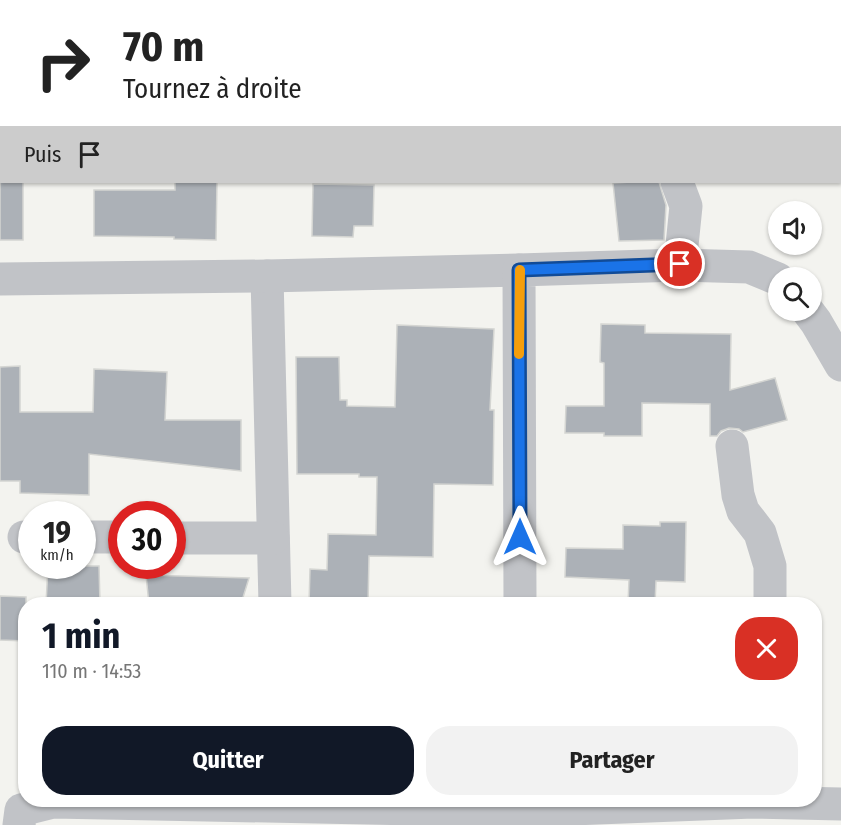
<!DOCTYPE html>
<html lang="fr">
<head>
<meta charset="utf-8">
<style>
  :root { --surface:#fff; --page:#f2f2f2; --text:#222; --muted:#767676; --accent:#111827 }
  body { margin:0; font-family:"Fira Sans Condensed",sans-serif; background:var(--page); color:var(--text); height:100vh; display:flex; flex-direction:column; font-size:22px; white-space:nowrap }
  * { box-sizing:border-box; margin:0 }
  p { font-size:20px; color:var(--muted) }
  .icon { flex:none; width:33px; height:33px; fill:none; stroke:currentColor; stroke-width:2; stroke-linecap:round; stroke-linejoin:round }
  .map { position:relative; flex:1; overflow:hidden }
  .details { position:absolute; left:18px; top:597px; width:804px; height:210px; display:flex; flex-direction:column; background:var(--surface); border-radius:24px; box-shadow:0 2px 4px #0004 }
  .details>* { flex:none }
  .guide { position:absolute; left:0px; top:0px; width:842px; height:183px; box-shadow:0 2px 4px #0004; background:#fff; color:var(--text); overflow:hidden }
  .fabs { position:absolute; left:768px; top:201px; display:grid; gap:12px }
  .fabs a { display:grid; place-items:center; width:54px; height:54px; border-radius:50%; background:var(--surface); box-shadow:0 2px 4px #0004; font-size:30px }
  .speed { position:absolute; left:18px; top:501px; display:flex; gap:12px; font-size:30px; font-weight:700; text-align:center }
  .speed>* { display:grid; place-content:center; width:78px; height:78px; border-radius:50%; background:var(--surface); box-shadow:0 2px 4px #0004; line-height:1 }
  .speed small { font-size:15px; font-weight:400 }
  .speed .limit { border:9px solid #d22; background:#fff; color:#111 }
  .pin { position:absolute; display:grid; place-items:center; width:51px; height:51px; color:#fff; margin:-26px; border:3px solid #fff; border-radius:50%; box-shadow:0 2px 6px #0007 }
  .me { position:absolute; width:66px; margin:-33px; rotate:0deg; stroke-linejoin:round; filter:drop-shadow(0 0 4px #0008) }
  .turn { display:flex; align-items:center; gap:21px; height:126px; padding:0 24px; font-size:27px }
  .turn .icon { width:78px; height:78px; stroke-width:2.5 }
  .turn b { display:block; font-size:42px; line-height:51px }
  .then { display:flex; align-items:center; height:57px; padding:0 24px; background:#0003; gap:12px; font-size:22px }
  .round { display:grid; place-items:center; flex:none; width:63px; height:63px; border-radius:24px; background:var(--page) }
  .headline { display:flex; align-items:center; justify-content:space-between; height:102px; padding:0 24px }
  h1 { font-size:36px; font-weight:700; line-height:45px; color:var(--accent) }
  .button { display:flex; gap:12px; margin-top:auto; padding:12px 24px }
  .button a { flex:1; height:69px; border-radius:24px; background:var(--accent); color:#fff; font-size:24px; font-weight:700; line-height:69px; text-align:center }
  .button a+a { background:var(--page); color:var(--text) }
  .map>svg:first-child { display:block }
</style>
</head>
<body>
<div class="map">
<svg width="841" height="825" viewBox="0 0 841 825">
  <rect width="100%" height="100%" fill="#f3f3ef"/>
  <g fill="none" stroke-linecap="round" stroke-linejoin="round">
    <g stroke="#bec5cc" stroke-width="8">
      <path d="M785,0V2"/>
      <path d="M840,146L841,148"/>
    </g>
  </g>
  <g fill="#acb1b7" stroke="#d4d5d2" stroke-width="1.5">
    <rect x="0" y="182" width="23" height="58"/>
    <path d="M175,182H217L216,240L174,239V237L94,236V190H175Z"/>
    <path d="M632,182H659L666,205L664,240L619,241L613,183Z"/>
    <path d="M313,184L374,185L373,226H354L353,237L312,236Z"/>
    <path d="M601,324L645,325V333L731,334L730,390L775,378L787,420L743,432L739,429L729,428L721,431L717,436H710V404L642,403V436H604V433H565L566,406H604V363L600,362Z"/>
    <path d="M397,325L494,329L490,410H494L493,485L434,484L433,557L369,556L368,604H309L310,569L327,570L328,534L376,535L377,477H359V474H297L296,357H339L340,400H347V406L395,407Z"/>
    <path d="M20,366V412H93L94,369L167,372L165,420H241V471L89,454V495L20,493V481H0V367Z"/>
    <path d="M660,522H686L685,582L656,581L655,604H628L629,580L565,577L566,548L623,549V525L660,526Z"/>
    <path d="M48,566H99L100,604H46Z"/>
    <path d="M146,575L249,578L241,604H149Z"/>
    <path d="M0,596L26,597V641L0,640Z"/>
  </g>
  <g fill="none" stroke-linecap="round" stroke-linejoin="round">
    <g stroke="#c1c3c7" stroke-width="33">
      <path d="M611,0L612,2"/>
      <path d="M22,2V0"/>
      <path d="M0,21H2"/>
      <path d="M680,265L749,267L778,279"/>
      <path d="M267,276L275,604"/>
      <path d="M0,279L267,276L519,270"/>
      <path d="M807,310L816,322L841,365"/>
      <path d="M732,446L738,495L743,511L760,533L770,566V604"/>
      <path d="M24,537H32"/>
      <path d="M82,537H122"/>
      <path d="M172,538H273"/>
      <path d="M520,604L519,270L680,265L686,206L677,182"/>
      <path d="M19,825L21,810L53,802L521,811L753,802L841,804"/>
    </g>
  </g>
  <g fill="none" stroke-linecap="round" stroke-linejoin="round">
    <g stroke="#114b97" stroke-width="15">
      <path id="route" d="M520,537L519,270L680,264"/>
    </g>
    <use href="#route" stroke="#1a73e8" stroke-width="10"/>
    <path stroke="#f59e0b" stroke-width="10" d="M519,354L520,270"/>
  </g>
</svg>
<div class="fabs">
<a><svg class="icon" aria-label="sound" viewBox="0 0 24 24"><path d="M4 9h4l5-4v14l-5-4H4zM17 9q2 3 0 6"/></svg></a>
<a><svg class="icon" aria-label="search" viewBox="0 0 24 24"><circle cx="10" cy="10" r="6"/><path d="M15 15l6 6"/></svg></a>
</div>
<div class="speed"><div>19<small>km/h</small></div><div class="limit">30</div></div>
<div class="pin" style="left:680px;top:264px;background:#d93025"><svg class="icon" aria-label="arrive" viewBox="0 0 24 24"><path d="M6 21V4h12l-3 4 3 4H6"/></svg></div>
<svg class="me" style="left:520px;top:537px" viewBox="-20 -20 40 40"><path d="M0-17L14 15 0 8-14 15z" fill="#1a73e8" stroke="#fff" stroke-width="4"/></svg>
<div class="guide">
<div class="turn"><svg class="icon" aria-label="right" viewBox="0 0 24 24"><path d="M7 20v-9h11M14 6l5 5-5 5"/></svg><div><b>70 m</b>Tournez à droite</div></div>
<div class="then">Puis<svg class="icon" aria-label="arrive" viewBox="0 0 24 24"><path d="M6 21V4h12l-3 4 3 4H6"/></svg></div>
</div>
<section class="details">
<div class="headline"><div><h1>1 min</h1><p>110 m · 14:53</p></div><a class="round" style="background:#d93025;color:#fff"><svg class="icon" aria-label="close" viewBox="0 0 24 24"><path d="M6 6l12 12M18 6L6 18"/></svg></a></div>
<div class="button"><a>Quitter</a><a>Partager</a></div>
</section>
</div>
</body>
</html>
